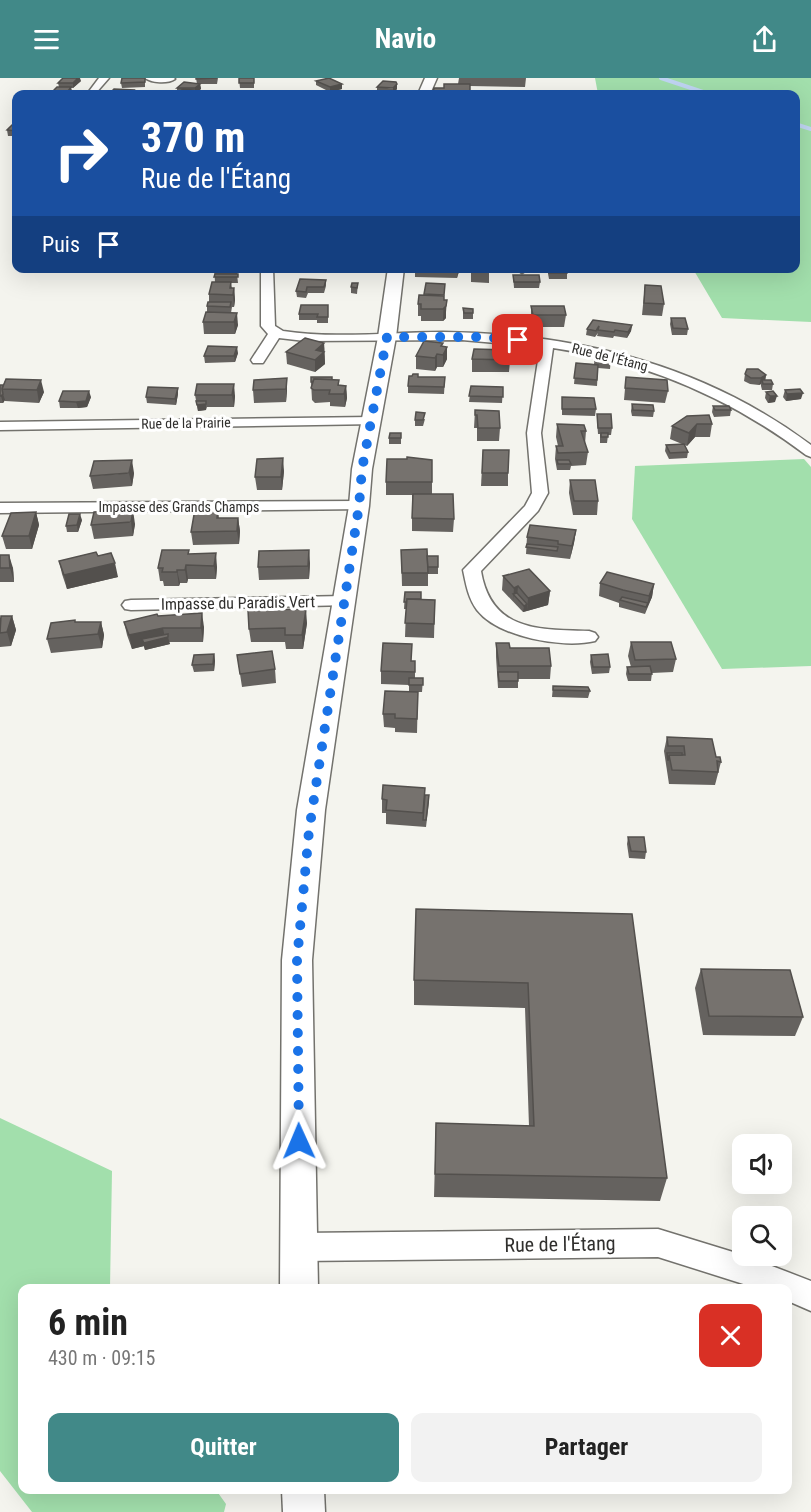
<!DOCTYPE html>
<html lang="fr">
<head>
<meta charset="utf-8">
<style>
  :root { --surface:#fff; --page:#f2f2f2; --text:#222; --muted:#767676; --accent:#418988 }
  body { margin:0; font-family:"Roboto Condensed",sans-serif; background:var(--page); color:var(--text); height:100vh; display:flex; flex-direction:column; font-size:22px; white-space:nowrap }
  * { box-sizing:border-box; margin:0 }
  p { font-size:20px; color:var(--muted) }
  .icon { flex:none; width:33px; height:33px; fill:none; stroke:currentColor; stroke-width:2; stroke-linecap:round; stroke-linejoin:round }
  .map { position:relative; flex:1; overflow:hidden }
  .details { position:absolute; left:18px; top:1206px; width:774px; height:210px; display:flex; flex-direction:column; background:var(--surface); border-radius:12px; box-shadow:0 6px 24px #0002 }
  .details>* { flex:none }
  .guide { position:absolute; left:12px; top:12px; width:788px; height:183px; border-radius:12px; box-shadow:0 6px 24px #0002; background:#1a4fa0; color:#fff; overflow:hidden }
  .tools { position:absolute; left:732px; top:1056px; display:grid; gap:12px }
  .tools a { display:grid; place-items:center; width:60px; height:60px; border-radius:12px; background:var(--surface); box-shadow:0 6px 24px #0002; font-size:30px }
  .pin { position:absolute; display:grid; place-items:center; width:51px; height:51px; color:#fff; margin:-26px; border-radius:12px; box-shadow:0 3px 9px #0006 }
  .me { position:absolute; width:66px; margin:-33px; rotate:359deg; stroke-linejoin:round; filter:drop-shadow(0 0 4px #0008) }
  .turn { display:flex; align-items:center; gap:21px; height:126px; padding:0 30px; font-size:27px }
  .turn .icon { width:78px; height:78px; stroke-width:2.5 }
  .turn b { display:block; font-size:42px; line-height:51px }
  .then { display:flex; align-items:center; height:57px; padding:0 30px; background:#0003; gap:12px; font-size:22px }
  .round { display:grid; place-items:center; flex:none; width:63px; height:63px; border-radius:12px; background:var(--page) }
  .head { display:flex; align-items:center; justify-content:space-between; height:102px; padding:0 30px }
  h1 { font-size:36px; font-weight:700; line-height:45px }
  .button { display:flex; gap:12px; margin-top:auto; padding:12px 30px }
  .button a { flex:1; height:69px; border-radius:12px; background:var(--accent); color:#fff; font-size:24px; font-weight:700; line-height:69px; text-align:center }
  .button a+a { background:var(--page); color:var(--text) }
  header { display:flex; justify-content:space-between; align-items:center; height:78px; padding:0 30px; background:var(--accent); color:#fff; font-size:27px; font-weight:700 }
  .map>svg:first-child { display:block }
</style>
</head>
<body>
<header><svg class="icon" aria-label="menu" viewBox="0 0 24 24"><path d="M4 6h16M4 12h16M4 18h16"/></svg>Navio<svg class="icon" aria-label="share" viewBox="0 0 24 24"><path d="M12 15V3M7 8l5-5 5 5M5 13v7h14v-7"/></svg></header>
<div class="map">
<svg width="811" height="1434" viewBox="0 0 811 1434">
  <rect width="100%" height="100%" fill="#f4f4ee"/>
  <g fill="#a2dfac">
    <path d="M595,0H811V244L722,240L693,191L795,190V16H598Z"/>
    <path d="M804,381L811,389V588L722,591L632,441L635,388Z"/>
    <path d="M0,1040L112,1093L110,1210H22V1412H216L226,1426L224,1434H32L0,1393Z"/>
  </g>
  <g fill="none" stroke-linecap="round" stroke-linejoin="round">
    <g stroke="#c0d5f3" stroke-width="4">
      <path d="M661,0L709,16"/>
      <path d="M795,46L811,51"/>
    </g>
    <g stroke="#73726d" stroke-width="3">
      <g id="minor">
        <path d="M99,0H109L95,16H87Z"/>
        <path d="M145,0H174L175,1C168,6 152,5 145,0Z"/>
        <path d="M261,190H273L275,248L283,253C332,261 392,254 443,254C575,255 704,287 811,367V379L806,377C730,320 647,284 553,270L541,355L548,415L538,433L481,493C491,553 538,552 589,553L595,555L598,559L595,563C563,571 498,559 477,532C468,520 466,506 463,492L525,428L532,415L527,355L540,269L462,262L305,263L279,260L263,285H253L251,282L268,256L261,248Z"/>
        <path d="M515,190H528V191L522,195Z"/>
        <path d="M372,339L377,340L379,343L377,346L0,352V344Z"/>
        <path d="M359,423L367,428L365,431L0,435V425Z"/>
        <path d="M344,518L350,519L353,523L350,527L131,532L125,531L122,527L125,523L131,522Z"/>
        <path d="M658,1151L746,1178L811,1203V1233L788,1223V1210H756L658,1179L300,1183L290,1179L286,1169L290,1159L300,1155Z"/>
      </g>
    </g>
    <g stroke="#73726d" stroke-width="3">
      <g id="tertiary">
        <path d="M425,0H437L430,16H418Z"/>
        <path d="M388,190H404L396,259L372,391L369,428L325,732L312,882L318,1210H280L282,882L297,732L349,428L352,391L378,259Z"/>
        <path d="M282,1412H324L325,1434H283Z"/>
      </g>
    </g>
    <use href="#minor" fill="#fff" fill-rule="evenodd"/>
    <use href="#tertiary" fill="#fff" fill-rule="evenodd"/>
  </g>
  <g fill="#65625f">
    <path d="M145,0V9L122,10L121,5Z"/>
    <path d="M196,0H218L217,6H200L201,11L198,13L211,14V16H177L178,15H177V10L197,6Z"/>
    <path d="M239,0H254V10H240Z"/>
    <path d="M459,0H526L525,9L470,8V16H433L434,10H444L458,6Z"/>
    <path d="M81,3L73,10H71L72,14L70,16H51V15L59,9L58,5Z"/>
    <path d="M316,3L342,6V11L330,14L316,7Z"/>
    <path d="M377,9L397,11L393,15L377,14Z"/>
    <path d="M16,47V58H8L7,52Z"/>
    <path d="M214,190H238L237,196L238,205H231L232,210H234L235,222L234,229H232L231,235L238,247L235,256H204L203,244L207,234V228L209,224V216L215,204Z"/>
    <rect x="319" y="190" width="11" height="2"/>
    <path d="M415,190H460L457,200L415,199Z"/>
    <path d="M471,190H489V205L471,204Z"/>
    <path d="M547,190H567V201H549Z"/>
    <path d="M513,197L540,204L539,210H514Z"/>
    <path d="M326,202V208L324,215H308L306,220L297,219L296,213Z"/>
    <path d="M358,205L357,216L351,215V209Z"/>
    <path d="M645,207L664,226L662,238L642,237Z"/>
    <path d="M424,216L444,222L446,234V240L443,243H421V238H418V226Z"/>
    <path d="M328,227V245H317V242H299V236Z"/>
    <path d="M531,228L566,237L564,249H532L531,240Z"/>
    <path d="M463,230L473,231V241H463Z"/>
    <path d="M671,240L688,251L687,257H672L670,246Z"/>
    <path d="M632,247L631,253L627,260L614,258L613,260L597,258L598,255L595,259L586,257L587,251Z"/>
    <path d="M324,265L325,286L315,294L287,286L286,274Z"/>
    <path d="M443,269H447V281L443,289H437L435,293L416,291V278Z"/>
    <path d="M511,272L509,294H472V281Z"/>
    <path d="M238,275L235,284L205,285L204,278Z"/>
    <path d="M595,280L611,281L610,291L598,290L597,308L574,306L576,285L594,286Z"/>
    <path d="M745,296L766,297L765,302L773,306L772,312H762L761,308V306L759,307L750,306L744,303Z"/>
    <path d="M418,299H445L444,316L408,315V308Z"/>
    <path d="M626,299L668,313L665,325L624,322Z"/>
    <path d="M287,300V312L286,324L254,325L253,312Z"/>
    <path d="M6,301L44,314L39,325L5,323V322L3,325H0V307H3Z"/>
    <path d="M332,302H339V307L346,308L347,320L345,329L330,328V324L315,325L312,322L311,304Z"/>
    <path d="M197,306L235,318L234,329H207L206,332L198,333L195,317Z"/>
    <path d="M471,308L503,309L502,325L469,324Z"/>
    <path d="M785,312L801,321L786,323L783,319Z"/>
    <path d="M766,314L775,324L768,325L765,320Z"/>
    <path d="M178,316L176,327L147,325L146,319Z"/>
    <path d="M91,319L87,329L78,330H60L59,323Z"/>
    <path d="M562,319L596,331L595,338L562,337Z"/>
    <path d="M632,326L654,333L653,339L632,338L631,333Z"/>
    <path d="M713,328L731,332L730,338L714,339L712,334Z"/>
    <path d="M475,332L500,350L499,363H477V350H474Z"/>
    <path d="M597,336L612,350L611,357H608L607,365H600V356H598L597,342Z"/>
    <path d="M687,338L712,346L710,359H695L687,368L685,367L688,374L687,380L669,381L665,373L666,367L682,366L670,361L672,348Z"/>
    <path d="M425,341L423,348H415V342Z"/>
    <path d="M557,346L586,353L585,366L588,374L586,387L571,388L570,392H557L555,381L556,368H558L556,359Z"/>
    <path d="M401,355V366H389V360Z"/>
    <path d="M483,372L508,395V408H481Z"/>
    <path d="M284,393L282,412H257L255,399Z"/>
    <path d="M134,395L132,408L93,411L90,398Z"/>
    <path d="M570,402L598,423L597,437H573L569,415Z"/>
    <path d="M386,404H432V416L454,441L453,454L412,453V417H386Z"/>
    <path d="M218,430L219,440H238L240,453L239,466L193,467L191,454Z"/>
    <path d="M36,434L39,447L32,471H6L2,458Z"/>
    <path d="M94,434L135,446L133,458L94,461L91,447Z"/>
    <path d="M82,442L78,454H67L66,448Z"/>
    <path d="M576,452L574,465L570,481L526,476L527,459Z"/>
    <path d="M401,472L427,478H438V496H428V508H402Z"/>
    <path d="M189,476L217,489L216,501H188L187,505H180L179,508H164L163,503H160L158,490Z"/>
    <path d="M0,477L13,490L14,504H0Z"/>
    <path d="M98,478L118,499L67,511L62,496L59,483Z"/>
    <path d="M310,485L309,501L259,502L258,489Z"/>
    <path d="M503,498L550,513L548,527L523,534L502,512Z"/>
    <path d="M600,505L654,506L652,519L645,536L619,529V525L599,518Z"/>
    <path d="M405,514L421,521L435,522L434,560L405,559L406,531H404Z"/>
    <path d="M12,538L16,552L11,568L0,569V540Z"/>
    <path d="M158,538L204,549L203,564H169L170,566L145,572L144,568L132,571L127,557L124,544Z"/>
    <path d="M76,544H101L104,557L102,570L51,575L47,561Z"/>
    <path d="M307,545L303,571H286L285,564H251L249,551Z"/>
    <path d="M631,564L676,581L673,594L652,595L651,603H628L626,596L627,589H631L628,578Z"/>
    <path d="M496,565L551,588L550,601H518V610H498L496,579Z"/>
    <path d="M214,576L215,583L214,593L194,594L192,587Z"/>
    <path d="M237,577L275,591L276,605L242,609Z"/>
    <path d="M591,577L610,589L609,595L592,596L590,584Z"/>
    <path d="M412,583H415V600H423L422,614H418L417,655L395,654V650L384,649L383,636L409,613V607L381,606V593Z"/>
    <path d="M553,608L590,613L588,620L552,619Z"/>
    <path d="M667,659L716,679L721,684L715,707L669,706L664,673Z"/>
    <path d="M425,710V717L429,724L426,749L386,746V735H382V721Z"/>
    <path d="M628,759L646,774L645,781L629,780L627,766Z"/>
    <path d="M632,836L667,1100L660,1123L434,1119L436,1045L529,1048L525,930L414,927V902Z"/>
    <path d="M701,891L803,939L795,958L703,957L695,910Z"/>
  </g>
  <g fill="#53504d">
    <path d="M78,0H80L81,3L73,10V5Z"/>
    <path d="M200,6L201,11L195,15V10Z"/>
    <path d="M342,6V11L330,14V9Z"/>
    <path d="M397,6V11L393,15V10Z"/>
    <path d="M71,9L72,14L70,16H66Z"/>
    <path d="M235,190H238L237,199H236Z"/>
    <path d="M458,190H460L457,200Z"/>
    <path d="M234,210L235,222L234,229L233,217Z"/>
    <path d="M444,218V231L447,222L446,234V240L443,243Z"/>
    <path d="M237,235L238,247L235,256L234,244Z"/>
    <path d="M632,247L631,253L627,260L628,254Z"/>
    <path d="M324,265L325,286L315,294V282L316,272Z"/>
    <path d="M237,269L238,275L235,284L234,278Z"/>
    <path d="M447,269V281L443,289V277Z"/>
    <path d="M437,276V289L435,293V280Z"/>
    <path d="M766,297L765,304L762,302L761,306L759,307L761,300Z"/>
    <path d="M287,300V312L286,324V311Z"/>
    <path d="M41,302L44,314L39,325L37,312Z"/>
    <path d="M234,306L235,318L234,329L232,317Z"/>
    <path d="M346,308L347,320L345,329L344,316Z"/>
    <path d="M178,310V316L176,327L175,321Z"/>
    <path d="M89,313L91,319L87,329L78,330L76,324Z"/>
    <path d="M803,315L801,321L786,323L787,316Z"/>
    <path d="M3,316L5,322L3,325L1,318Z"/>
    <path d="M770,318H777L775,324L768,325Z"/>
    <path d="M206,323V332L198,333L197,327Z"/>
    <path d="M697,346L695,359L687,368L689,355Z"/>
    <path d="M283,380L284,393L282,412L281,399Z"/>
    <path d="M132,382L134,395L132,408L129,395Z"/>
    <path d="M133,432L135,446L133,458L131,444Z"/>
    <path d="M36,434L39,447L32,471L29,458Z"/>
    <path d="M80,436L82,442L78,454L77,447Z"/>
    <path d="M238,440L240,453L239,466L237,453Z"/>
    <path d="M576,452L574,465L570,481L572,468Z"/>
    <path d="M309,472L310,485L309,501L308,488Z"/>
    <path d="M216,475L217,489L216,501L214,488Z"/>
    <path d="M9,477L13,490L14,504L10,490Z"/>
    <path d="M115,485L118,499L67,511L64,497Z"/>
    <path d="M186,487L188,501L187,505L185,492Z"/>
    <path d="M177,492L180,505L179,508L177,494Z"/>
    <path d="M654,506L652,519L646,532L649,518Z"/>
    <path d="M518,508L517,520L513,516V523L514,510Z"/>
    <path d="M550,513L548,527L527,533L528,520Z"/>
    <path d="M527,526V533L523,534L524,528Z"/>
    <path d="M306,531L307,545L303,571L302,557Z"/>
    <path d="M202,535L204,549L203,564L201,550Z"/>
    <path d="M12,538L16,552L11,568L7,554Z"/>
    <path d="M101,544L104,557L102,570L98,556Z"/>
    <path d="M163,550L165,560L168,559L170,566L145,572L142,561L144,568L132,571L129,557Z"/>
    <path d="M214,576L215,583L214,593L213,586Z"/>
  </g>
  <g fill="#76726e" stroke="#53504d" stroke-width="1.5">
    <path d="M63,0H78L73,5H58Z"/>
    <path d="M122,0H145V4L121,5Z"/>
    <path d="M196,0H217L196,1Z"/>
    <rect x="239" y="0" width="15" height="5"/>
    <path d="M329,0L342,6L330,9L316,3Z"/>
    <path d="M383,3L396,4L397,6L393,10L377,9Z"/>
    <path d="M184,4L200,6L195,10H177Z"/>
    <path d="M444,6H470V14H433L434,10H444Z"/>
    <path d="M57,9H71L66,16L51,15Z"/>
    <path d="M114,11L134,12L130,16L110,15Z"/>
    <path d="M183,11L211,14L207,16H176Z"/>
    <path d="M12,47H16V53L7,52Z"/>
    <rect x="471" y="190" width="18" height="3"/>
    <path d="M548,190H567V195H549Z"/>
    <path d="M215,196H238V199H214Z"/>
    <path d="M513,197H539L540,204H514Z"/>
    <path d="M300,201L326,202L324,209H307L306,214L296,213Z"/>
    <path d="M212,204H231L230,210H234L233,217L209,216Z"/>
    <path d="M352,205H358L357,210L351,209Z"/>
    <path d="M426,205L445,206L444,217L424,216Z"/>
    <path d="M645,207L661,208L664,226L644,225Z"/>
    <path d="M419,217L444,218V222H447L446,228L443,231H421V226H418Z"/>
    <path d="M208,224H231L230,229L207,228Z"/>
    <path d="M301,227H328V239H317L318,236H299Z"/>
    <path d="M531,228H564L566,237H533Z"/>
    <path d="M463,230L473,231V235H464Z"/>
    <path d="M206,234L237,235L234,244H203Z"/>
    <path d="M671,240H685L688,251L673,250Z"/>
    <path d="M593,242L632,247L628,254L615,252L614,254L598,252L599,248L596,253L587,251Z"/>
    <path d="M305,260L324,265L316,272L324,274L315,282L286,274Z"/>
    <path d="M424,263L443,265L441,268L447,269L443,277L437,276L435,280L416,278Z"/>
    <path d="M208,268L237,269L234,278H204Z"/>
    <path d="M474,271L511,272L510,282L472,281Z"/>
    <path d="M595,280L611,281V284L595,283Z"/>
    <path d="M576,285L598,287L597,302L574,300Z"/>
    <path d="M747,291H758L766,297L761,300H751L745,296Z"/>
    <path d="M413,296H418V299H445L444,309L408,308L409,298H412Z"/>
    <path d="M311,299H332V302L314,301L313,304H311Z"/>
    <path d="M626,299L667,302L668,313L625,310Z"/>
    <path d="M287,300L286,311L253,312L254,302Z"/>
    <path d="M6,301L41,302L37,312L2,311Z"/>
    <path d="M314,301L339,302L338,307L346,308L344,316H329L330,312H314L311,310Z"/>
    <path d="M762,302H771L773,306H763Z"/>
    <path d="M197,306H234L232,317H195Z"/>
    <path d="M0,307H3L2,311L3,316L1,318H0Z"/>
    <path d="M471,308L503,309V319L469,318Z"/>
    <path d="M148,309L178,310L175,321L146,319Z"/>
    <path d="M800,311L803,315L787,316L785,312Z"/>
    <path d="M63,313H89L86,323L76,324L59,323Z"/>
    <path d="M773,313L777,318H770L766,314Z"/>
    <path d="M562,319L594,320L596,331H562Z"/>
    <path d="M196,323H206V326L197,327Z"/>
    <path d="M632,326L653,327L654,333L633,332Z"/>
    <path d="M713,328H729L731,332H715Z"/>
    <path d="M475,332L499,333L500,350H478L477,337H475Z"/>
    <path d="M416,334L425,335L423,342H415Z"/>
    <path d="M597,336H611L612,350H598Z"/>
    <path d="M709,337L712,346H697L689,355L672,348L687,338Z"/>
    <path d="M557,346L584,347L586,353H581L588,374L558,375L556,368H563Z"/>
    <path d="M390,355H401V360H389Z"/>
    <rect x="601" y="355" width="7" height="4"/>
    <path d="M684,366L688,374L670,375L666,367Z"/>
    <path d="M483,372H509L508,395H482Z"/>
    <path d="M407,379L432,382V404H386L387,381H407Z"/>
    <path d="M283,380L281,399H255L257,381Z"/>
    <path d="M132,382L129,395L90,398L94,383Z"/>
    <path d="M557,382H569L571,386H558Z"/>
    <path d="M570,402H595L598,423H574Z"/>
    <path d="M413,416H453L454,441L412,440Z"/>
    <path d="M218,430L217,440H238L237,453L191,454L195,431Z"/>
    <path d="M133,432L131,444L91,447L94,434Z"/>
    <path d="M36,434L29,458H2L11,435Z"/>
    <path d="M69,436H80L77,447L66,448Z"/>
    <path d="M530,447L576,452L572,468L558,466V463L527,459Z"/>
    <path d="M527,466L558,469L557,473L526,469Z"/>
    <path d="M427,471L428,495H402L401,472Z"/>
    <path d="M162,472H189L188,476L216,475L214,488L186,487L185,492H177V494H162L163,490H158Z"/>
    <path d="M309,472L308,488L258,489L259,473Z"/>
    <path d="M96,474L98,478L111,475L115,485L64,497L59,483Z"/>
    <path d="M0,477H9L10,490H0Z"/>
    <path d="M427,478H438V489H428Z"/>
    <path d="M529,491L550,513L528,520L518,508L514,510L503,498Z"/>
    <path d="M607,494L654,506L649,518L623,512L600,505Z"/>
    <path d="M405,514H421V521H407V524H404Z"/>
    <path d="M517,515L527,526L524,528L513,516Z"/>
    <path d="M622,519L648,525L646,529L620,522Z"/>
    <path d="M407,521L435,522L434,546L405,545Z"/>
    <path d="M306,531L302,557H285V550L249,551L248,532Z"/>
    <path d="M202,535L201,550H163L129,557L124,544L157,536L158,538Z"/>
    <path d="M1,538H12L7,554L0,555Z"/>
    <path d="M75,542V544H101L98,556L47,561L51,545Z"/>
    <path d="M168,556V559L144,565L142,561Z"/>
    <path d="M631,564H671L676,581L635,582Z"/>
    <path d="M383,565L412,566L411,583H415V594L381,593Z"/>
    <path d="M496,565H509L510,570H549L551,588H499Z"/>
    <path d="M272,573L275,591L240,596L237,577Z"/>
    <path d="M214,576L213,586L192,587L194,577Z"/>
    <path d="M608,576L610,589H593L591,577Z"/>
    <path d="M650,588L652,596H629L627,589Z"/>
    <path d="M498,594H518V603H499Z"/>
    <rect x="409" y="600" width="14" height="7"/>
    <path d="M553,608L588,609L590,613L553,612Z"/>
    <path d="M385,613L418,614L417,641L395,640V636H383Z"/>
    <path d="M667,659L712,661L716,679H720L721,684L717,683L718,694L672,692L669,677H685L684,668H668Z"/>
    <path d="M667,675H682V677H669L668,683Z"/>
    <path d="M383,707L425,710L423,735L386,732L387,722L382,721Z"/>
    <path d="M425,717H429L426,742H423Z"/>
    <path d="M628,759H644L646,774L631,773Z"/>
    <path d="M416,831L632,836L667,1100L435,1096L436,1045L534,1048L528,905L414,902Z"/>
    <path d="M701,891L790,892L803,939L709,938Z"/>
  </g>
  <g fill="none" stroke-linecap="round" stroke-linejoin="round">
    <path stroke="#1a73e8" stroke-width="10" stroke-dasharray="0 18" d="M299,1063L297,882L309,753L359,428L362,391L387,259H481L518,262"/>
  </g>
  <g text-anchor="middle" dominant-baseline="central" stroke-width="6" stroke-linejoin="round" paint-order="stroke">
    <g font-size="14" fill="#302f2d" stroke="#fff">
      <text transform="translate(610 279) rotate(14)">Rue de l'Étang</text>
      <text transform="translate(186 345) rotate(-1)">Rue de la Prairie</text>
      <text x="179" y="429">Impasse des Grands Champs</text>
    </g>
    <g font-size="16" fill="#302f2d" stroke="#fff">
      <text transform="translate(238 525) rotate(-1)">Impasse du Paradis Vert</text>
    </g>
    <g font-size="20" fill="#302f2d" stroke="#fff">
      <text transform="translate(560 1166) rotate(-1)">Rue de l'Étang</text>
    </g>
  </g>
</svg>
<div class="tools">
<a><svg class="icon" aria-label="sound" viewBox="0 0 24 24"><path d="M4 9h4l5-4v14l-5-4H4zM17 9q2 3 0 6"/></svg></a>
<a><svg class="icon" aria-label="search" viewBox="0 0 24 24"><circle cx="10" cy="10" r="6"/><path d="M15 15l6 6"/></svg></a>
</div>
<div class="pin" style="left:518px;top:262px;background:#d93025"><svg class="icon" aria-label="arrive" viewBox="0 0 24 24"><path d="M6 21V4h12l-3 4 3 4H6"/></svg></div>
<svg class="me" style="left:299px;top:1063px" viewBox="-20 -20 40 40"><path d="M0-17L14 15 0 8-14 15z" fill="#1a73e8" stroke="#fff" stroke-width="4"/></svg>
<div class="guide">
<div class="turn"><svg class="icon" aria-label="right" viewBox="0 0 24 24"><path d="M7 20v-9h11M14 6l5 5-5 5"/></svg><div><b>370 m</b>Rue de l'Étang</div></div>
<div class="then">Puis<svg class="icon" aria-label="arrive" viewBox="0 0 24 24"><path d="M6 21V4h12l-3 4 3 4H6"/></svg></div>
</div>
<section class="details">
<div class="head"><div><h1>6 min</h1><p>430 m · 09:15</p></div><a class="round" style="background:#d93025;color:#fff"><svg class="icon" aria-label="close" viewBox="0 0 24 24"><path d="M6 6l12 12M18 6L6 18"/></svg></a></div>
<div class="button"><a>Quitter</a><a>Partager</a></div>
</section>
</div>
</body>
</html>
